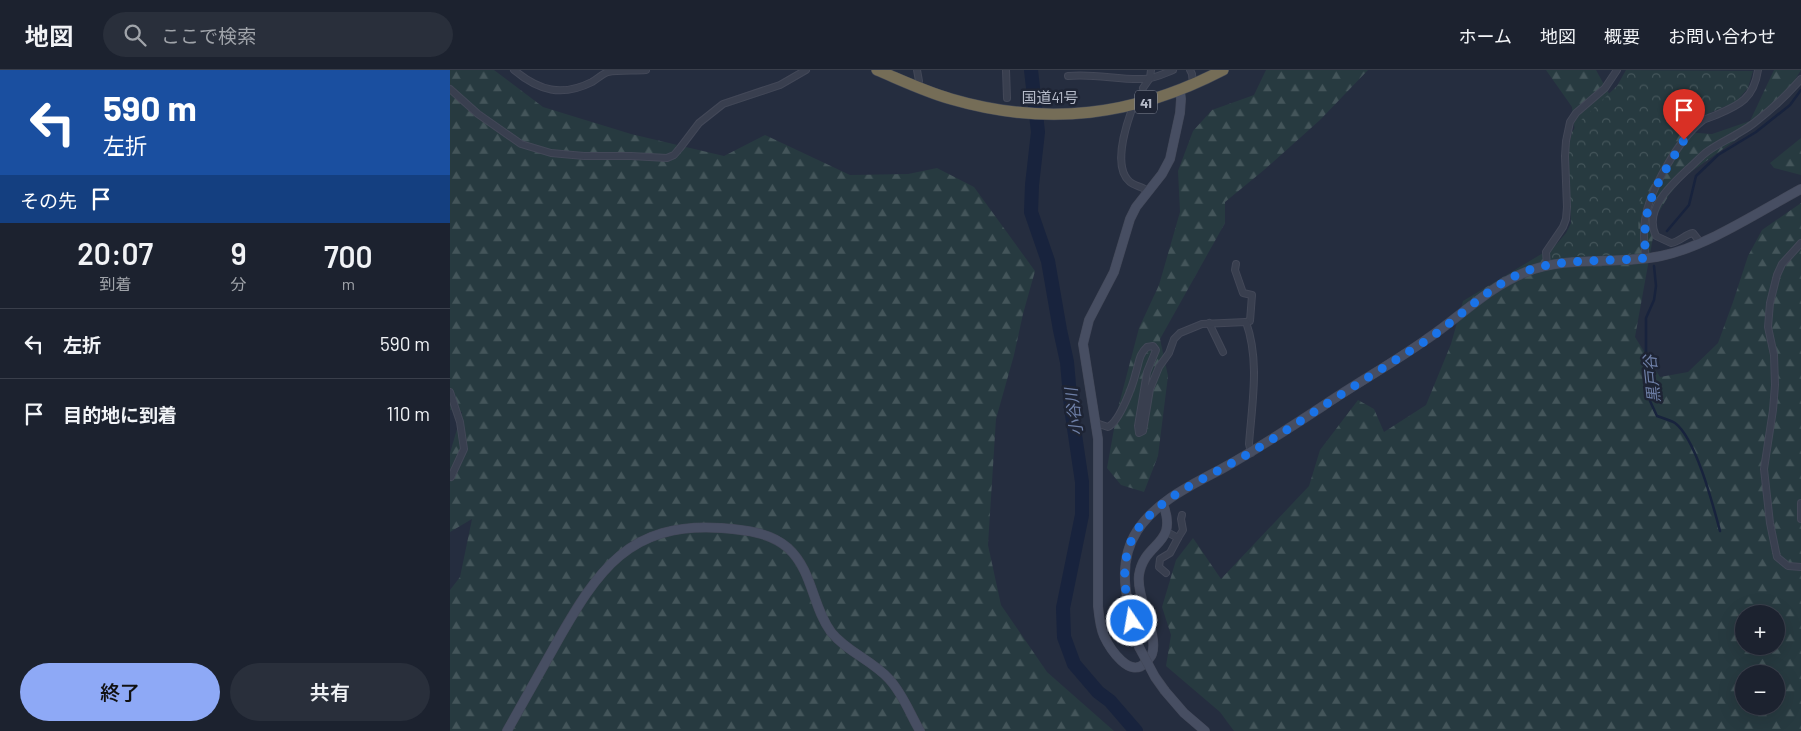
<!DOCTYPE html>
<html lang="ja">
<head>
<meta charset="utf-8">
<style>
  :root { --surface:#1c222f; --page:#292f3b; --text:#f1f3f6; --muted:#a0a4aa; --line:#3a3f4b; --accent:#8ea9f6 }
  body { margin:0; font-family:Barlow,"Noto Sans JP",sans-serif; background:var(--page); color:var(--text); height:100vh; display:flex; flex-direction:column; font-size:19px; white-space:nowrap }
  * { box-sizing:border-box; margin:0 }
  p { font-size:16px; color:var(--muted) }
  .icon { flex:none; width:28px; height:28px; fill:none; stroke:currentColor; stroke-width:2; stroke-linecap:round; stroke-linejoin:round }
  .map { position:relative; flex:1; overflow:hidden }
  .details { display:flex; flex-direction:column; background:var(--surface); width:450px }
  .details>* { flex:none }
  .guide { background:#1a4fa0; color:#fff; overflow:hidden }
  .buttons { position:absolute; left:1285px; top:535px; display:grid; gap:10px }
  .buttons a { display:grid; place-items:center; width:50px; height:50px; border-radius:50%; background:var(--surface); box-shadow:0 5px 20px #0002,0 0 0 1px var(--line); font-size:25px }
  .pin { position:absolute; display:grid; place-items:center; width:42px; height:42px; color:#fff; margin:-51px -21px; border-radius:50% 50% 50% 0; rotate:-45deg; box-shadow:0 0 5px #0007 }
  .pin .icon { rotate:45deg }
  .me { position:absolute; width:55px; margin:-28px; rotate:348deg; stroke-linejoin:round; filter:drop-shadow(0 0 4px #0008) }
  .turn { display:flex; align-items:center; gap:18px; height:105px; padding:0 20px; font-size:22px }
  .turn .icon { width:65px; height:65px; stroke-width:2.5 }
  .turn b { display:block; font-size:35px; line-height:42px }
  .then { display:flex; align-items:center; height:48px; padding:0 20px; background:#0003; gap:10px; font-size:19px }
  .eta { display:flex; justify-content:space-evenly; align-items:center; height:85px; text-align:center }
  .eta b { font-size:30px; font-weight:600; line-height:35px }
  .cta { display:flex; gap:10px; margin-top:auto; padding:10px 20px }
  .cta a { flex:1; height:58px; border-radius:30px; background:var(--accent); color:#111; font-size:20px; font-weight:600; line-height:58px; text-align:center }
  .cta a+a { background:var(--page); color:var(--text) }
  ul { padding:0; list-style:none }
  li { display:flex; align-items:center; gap:15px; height:70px; padding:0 20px; border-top:1px solid var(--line) }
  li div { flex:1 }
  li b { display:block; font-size:19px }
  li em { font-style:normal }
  header { display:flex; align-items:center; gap:30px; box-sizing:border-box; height:70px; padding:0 25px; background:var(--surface); border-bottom:1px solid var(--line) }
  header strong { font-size:24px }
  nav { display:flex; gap:28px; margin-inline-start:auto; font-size:18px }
  .search { width:350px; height:45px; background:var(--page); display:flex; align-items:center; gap:12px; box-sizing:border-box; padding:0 18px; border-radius:28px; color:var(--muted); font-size:19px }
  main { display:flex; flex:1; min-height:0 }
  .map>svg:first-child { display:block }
</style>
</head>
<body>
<header>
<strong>地図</strong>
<div class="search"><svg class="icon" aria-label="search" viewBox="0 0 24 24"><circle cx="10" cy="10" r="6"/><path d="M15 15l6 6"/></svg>ここで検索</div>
<nav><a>ホーム</a><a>地図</a><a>概要</a><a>お問い合わせ</a></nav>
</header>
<main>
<section class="details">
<div class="guide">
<div class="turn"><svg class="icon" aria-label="left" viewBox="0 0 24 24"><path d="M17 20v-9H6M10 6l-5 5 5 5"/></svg><div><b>590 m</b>左折</div></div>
<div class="then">その先<svg class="icon" aria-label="arrive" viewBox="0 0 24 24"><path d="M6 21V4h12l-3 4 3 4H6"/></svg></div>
</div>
<div class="eta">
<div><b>20:07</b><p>到着</p></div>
<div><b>9</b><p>分</p></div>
<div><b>700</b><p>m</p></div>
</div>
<ul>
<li><svg class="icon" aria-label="left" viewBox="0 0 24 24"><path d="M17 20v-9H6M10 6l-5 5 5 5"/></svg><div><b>左折</b></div><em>590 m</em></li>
<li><svg class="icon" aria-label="arrive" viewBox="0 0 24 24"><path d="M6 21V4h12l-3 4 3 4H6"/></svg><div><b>目的地に到着</b></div><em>110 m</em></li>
</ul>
<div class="cta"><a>終了</a><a>共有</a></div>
</section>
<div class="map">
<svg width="1351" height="661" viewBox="0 0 1351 661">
  <defs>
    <pattern id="forest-firs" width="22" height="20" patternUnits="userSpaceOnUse" patternTransform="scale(1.25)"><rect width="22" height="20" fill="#273a40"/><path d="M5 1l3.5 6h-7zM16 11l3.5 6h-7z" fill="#44555a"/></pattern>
    <pattern id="park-crowns" width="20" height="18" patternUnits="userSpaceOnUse" patternTransform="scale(1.25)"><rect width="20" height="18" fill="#273a40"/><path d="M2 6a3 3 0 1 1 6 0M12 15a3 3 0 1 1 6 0" fill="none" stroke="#44555a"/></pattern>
  </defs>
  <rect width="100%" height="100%" fill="#252d3f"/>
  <g fill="url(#forest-firs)" fill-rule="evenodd">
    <path d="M0,0H44L93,37L181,64L274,86L315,65L400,105L458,104L487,98L524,117L585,201L573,244L564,285L546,349L538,475L551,535L597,602L664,661H0V520L10,507L22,449L0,462V383L12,342L0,340Z"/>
    <path d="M816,0H918L870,50L814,100L775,132V153L710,269L718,306L708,386L694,422L671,415L657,398L667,342L689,258L709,215L730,142L728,101L743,61L762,40L804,25Z"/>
    <path d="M1096,0H1146L1178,58L1262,64L1300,51L1324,0H1351L1329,36L1294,64L1234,107L1219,125L1207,145L1185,267L1210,307L1238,302L1268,273L1283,232L1298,186L1312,160L1351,133V661H784L770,642L716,596L721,565L712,537L726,490L743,468L771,509L859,416L870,380L908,330L924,339L934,362L976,335L1001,274L1013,231L1118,168L1125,171L1128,88L1122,37ZM1294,544H1326V576H1294ZM1294,604H1326V636H1294Z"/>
    <path d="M1351,68V105L1324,98L1320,93Z"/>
  </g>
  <path fill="url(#park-crowns)" d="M1176,0L1303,1L1298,18L1286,32L1243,50L1232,60L1192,128L1188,144L1189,176L1179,185L1127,186L1105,190L1101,187L1100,182L1116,163L1121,153L1118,80L1122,62L1129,52L1167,16Z"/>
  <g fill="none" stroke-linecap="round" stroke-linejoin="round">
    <g stroke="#18233d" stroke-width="2.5">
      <path d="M1217,161L1239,135L1246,106L1268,85L1306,62L1340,35L1351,20"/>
      <path d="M1204,196L1206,216L1204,230L1196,248V287L1200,304V331L1207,346C1212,348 1220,350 1225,353C1246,369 1263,435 1270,461"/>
    </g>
    <path stroke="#18233d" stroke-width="14" d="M581,0L588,62L582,115L581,142L598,191L610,260L617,292L621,338L632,412V445L613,538L614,567L624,594L648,622L660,631L686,661"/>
    <g stroke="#434858" stroke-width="8">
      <g id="street">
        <path d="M64,0C89,21 112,27 142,12C147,9 152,4 158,2C169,0 185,1 196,0"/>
        <path d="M467,0L469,11L468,16"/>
        <path d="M556,0L557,28"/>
        <path d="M740,0L742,4L743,15"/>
        <path d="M618,6C643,3 668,10 693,9C704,9 713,4 723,0"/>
        <path d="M693,18L700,8L701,0"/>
        <path d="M0,19L28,44L71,74L101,83L134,86H181L217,88L224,85L230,78L249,53L273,34L330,15L356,0"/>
        <path d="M681,42C675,59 663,98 680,112C685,116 693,117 698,121"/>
        <path d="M1250,172L1243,163C1235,164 1230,172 1221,173L1206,166C1193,140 1221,115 1238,99C1245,93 1251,86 1258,81C1272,71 1290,64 1304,53C1321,40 1337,25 1351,9"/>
        <path d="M1351,173L1332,194L1327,205L1320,233L1318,257L1324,285L1325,315L1323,340L1314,399L1320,453L1327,487L1338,496L1351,497"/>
        <path d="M1196,189C1194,176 1193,163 1195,150C1199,121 1229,69 1252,51C1256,48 1262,47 1266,45C1290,35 1304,28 1308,0"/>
        <path d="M786,194L785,200L793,223L802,225L800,251L796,252"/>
        <path d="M1097,196L1096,182L1113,157L1116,149L1117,137L1115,86L1116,71L1120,52L1126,43L1155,18L1167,0"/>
        <path d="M759,253L773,282"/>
        <path d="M0,322L10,352L14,379L1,407"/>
        <path d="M646,353L658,357C670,351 683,315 686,302C689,293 689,284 697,277L703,276L706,280L697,302L688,356L689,363L693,361L700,319L709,297L719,283L724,269L730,263L752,254L796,252C810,291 802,333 799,374L801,383"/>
        <path d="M1351,433V449"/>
        <path d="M728,468L733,460L731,449L732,445"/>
        <path d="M716,503L709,497L710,489L720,483L728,468L717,462"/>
      </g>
    </g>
    <g stroke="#434858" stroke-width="10">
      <g id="secondary">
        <path d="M713,434C729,476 694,471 689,505C686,528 709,564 702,584C701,587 698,590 695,593C680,609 660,579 654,566C650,557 649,546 648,536V369L633,274L639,250L664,202L680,149L686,137L712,104L720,89L730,43L731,29L730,21"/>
        <path d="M689,577C679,539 664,497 687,461C707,430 744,414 775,397C809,378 841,357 873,336C907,313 943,293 977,269C1010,247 1038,217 1076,202C1117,185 1168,195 1211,186C1256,177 1310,141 1351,119"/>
        <path d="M715,621L734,643L755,661"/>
        <path d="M57,661C74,631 90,602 107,572C148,500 179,452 271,458C295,460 320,462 338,478C363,501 362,536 381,562C397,582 422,590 439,609C453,624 460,644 470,661"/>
      </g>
    </g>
    <g stroke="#414756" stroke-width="12">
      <path id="highway" d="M427,0C451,10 476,22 501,29C597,57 685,46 773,0"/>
    </g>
    <use href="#street" stroke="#393f4f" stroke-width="6"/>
    <use href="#secondary" stroke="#474e62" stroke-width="9"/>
    <use href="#highway" stroke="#756d57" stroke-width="11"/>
    <g stroke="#434858" stroke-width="10" stroke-linecap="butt">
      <path id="secondary-bridge" d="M689,577L705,607L715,621"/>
    </g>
    <use href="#secondary-bridge" stroke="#474e62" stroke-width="9"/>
  </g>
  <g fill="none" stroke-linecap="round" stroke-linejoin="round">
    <path stroke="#1a73e8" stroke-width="9" stroke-dasharray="0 16.2" d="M682,551C674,521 669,488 687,460C710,428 748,412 782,393C817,374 850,351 884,329C915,309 946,290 977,270C1011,247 1040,214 1079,200C1114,188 1159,192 1196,188C1190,134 1207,114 1234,70"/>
  </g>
  <g text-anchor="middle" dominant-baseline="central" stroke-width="5" stroke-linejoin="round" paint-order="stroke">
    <rect fill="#1e2434" stroke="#888e9c" stroke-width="1" x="685" y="20.5" width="22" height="23" rx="4"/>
    <g font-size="14" font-weight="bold" fill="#b6bbc9">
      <text x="696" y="32">41</text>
    </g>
    <g font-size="15" fill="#b6bbc9" stroke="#1e2434">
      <text x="600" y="27">国道41号</text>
    </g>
    <g font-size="16" font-style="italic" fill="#6f80a8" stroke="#1e2434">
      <text transform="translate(1201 309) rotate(-96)">黒戸谷</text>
      <text transform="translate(623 342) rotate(-97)">小谷川</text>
    </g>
  </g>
</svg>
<div class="buttons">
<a>+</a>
<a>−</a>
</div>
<div class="pin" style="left:1234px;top:70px;background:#d93025"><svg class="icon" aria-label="arrive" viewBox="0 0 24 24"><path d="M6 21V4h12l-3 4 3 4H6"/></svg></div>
<svg class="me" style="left:682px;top:551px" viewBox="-20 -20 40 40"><circle r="17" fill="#1a73e8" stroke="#fff" stroke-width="3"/><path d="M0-11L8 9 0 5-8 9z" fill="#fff"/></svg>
</div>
</main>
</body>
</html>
